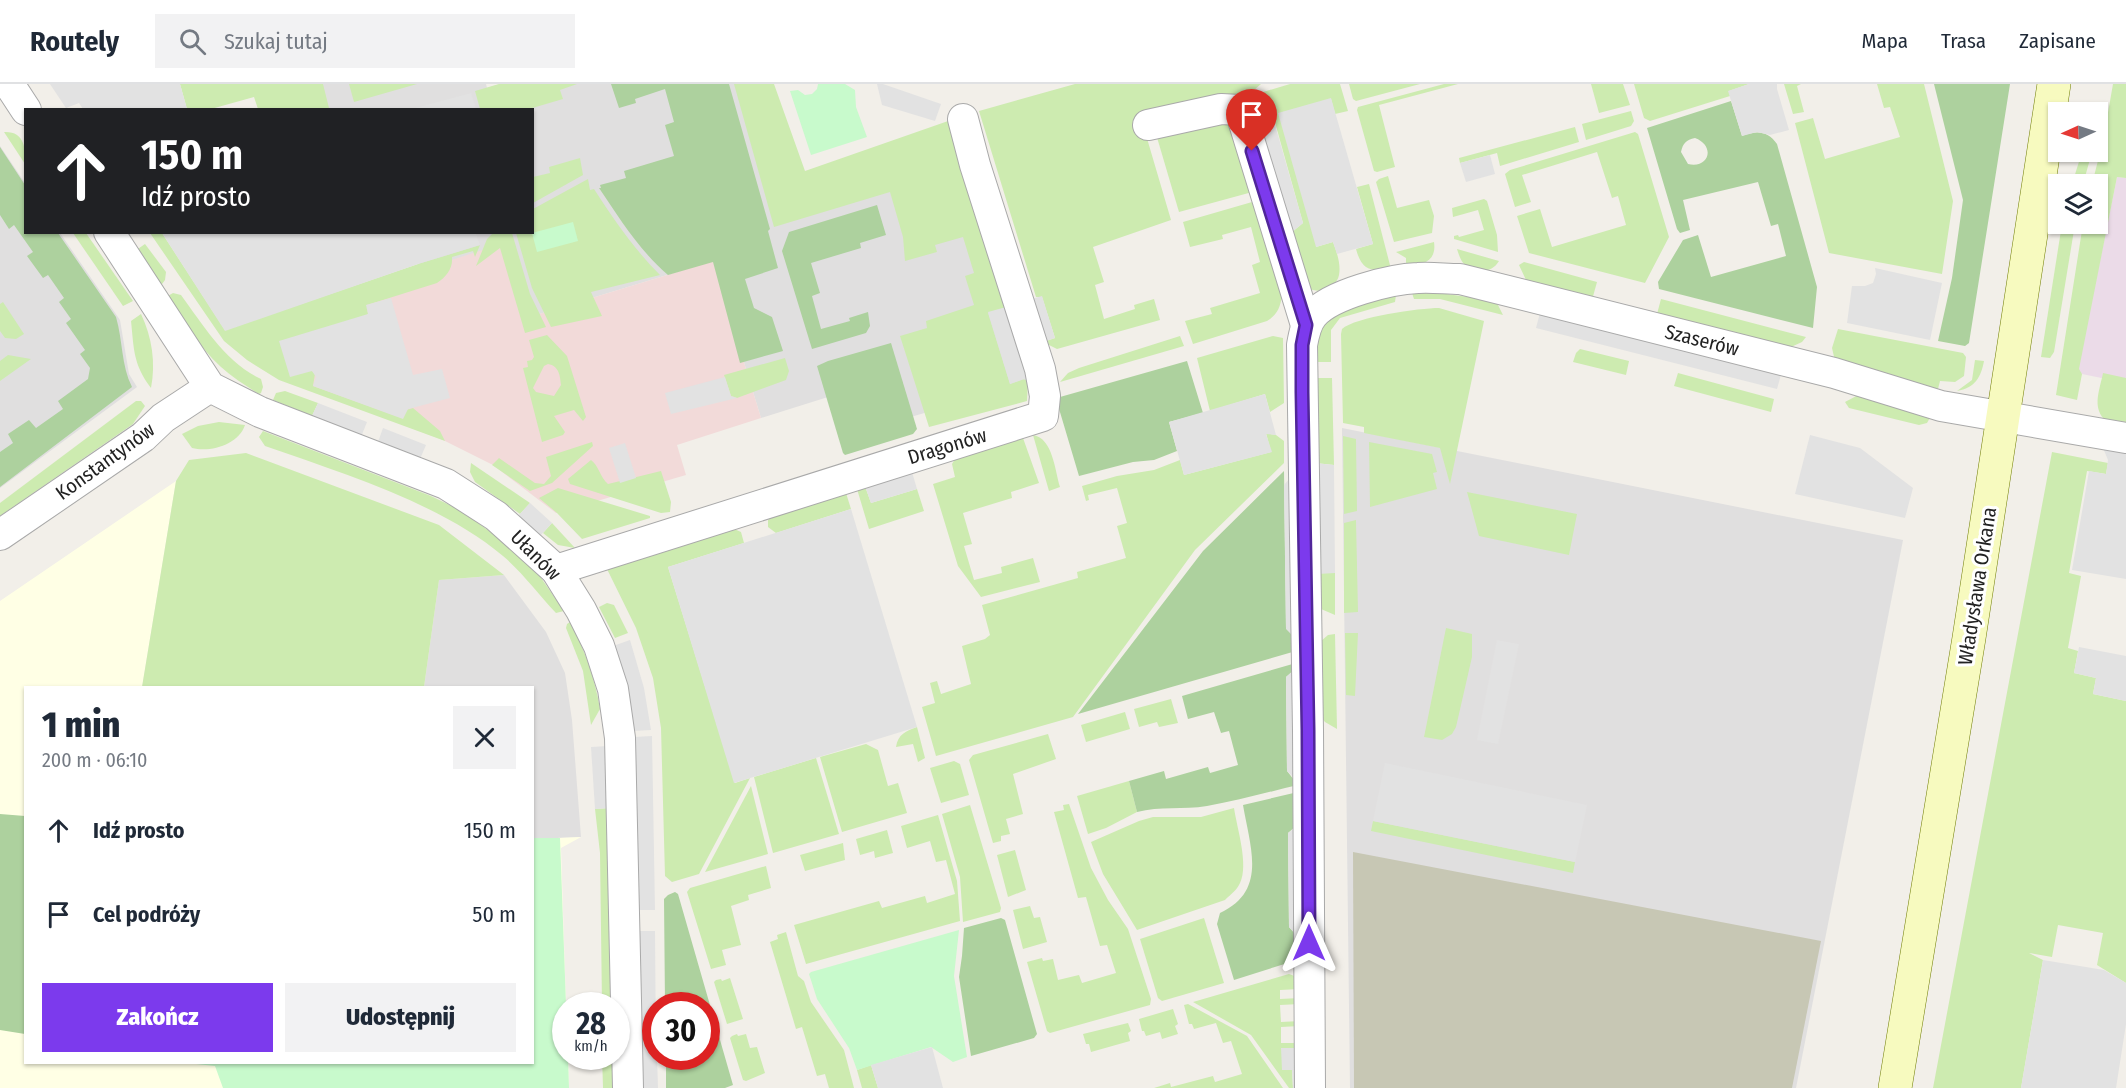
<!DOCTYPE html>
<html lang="pl">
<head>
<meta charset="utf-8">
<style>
  :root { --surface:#fff; --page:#f2f2f3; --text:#1f2937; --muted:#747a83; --line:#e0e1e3; --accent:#7c3aed }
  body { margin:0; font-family:"Fira Sans Condensed",sans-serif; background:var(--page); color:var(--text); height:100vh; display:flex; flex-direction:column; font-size:22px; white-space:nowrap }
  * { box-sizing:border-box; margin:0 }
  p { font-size:20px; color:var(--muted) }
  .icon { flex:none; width:33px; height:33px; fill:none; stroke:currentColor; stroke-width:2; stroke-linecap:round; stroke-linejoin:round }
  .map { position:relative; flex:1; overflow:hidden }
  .panel { position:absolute; left:24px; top:602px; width:510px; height:378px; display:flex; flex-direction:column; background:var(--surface); border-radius:0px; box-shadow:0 2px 4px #0004 }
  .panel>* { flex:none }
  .guide { position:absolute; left:24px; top:24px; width:510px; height:126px; border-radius:0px; box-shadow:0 2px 4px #0004; background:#202124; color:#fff; overflow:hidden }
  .needle { width:39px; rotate:267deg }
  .buttons { position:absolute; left:2048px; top:18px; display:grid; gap:12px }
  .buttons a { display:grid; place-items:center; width:60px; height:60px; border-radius:0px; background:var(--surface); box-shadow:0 2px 4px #0004; font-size:30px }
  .speed { position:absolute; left:552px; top:908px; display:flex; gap:12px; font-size:30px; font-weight:700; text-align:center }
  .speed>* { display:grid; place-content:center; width:78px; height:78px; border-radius:50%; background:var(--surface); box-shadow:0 2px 4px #0004; line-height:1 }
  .speed small { font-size:15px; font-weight:400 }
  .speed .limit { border:9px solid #d22; background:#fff; color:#111 }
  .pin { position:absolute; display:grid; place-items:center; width:51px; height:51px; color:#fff; margin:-62px -26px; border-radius:50% 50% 50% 0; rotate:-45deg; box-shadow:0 0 6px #0007 }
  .pin .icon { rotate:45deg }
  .me { position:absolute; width:66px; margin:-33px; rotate:0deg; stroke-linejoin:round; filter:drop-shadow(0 0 4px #0008) }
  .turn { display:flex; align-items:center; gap:21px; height:126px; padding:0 18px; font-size:27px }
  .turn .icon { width:78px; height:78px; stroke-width:2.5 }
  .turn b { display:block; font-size:42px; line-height:51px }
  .round { display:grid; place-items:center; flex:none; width:63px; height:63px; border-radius:0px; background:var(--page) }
  .summary { display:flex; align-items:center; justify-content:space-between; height:102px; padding:0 18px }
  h1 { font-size:36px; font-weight:800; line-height:45px }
  .cta { display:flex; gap:12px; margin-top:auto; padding:12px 18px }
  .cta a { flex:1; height:69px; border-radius:0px; background:var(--accent); color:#fff; font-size:24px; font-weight:800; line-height:69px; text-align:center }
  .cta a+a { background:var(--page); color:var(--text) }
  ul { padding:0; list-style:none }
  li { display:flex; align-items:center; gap:18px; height:84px; padding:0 18px }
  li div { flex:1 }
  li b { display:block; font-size:22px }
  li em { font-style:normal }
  header { display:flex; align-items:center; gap:36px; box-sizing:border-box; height:84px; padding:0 30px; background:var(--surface); border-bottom:2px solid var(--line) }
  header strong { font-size:28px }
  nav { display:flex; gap:33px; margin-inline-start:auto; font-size:21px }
  .search { width:420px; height:54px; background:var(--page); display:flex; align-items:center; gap:15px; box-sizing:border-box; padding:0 21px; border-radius:0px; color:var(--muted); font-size:22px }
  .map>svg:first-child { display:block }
</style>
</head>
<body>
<header>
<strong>Routely</strong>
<div class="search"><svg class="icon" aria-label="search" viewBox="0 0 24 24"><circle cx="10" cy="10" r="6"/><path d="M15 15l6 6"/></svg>Szukaj tutaj</div>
<nav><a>Mapa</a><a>Trasa</a><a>Zapisane</a></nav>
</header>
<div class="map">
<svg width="2126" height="1004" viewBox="0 0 2126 1004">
  <rect width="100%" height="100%" fill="#f2efe9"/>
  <g fill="#e0dfdf">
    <path d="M274,0H486L487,4L500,0H756L787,106L956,61L1027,299L842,353L828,313L761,334L713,177L523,235L421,186L409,149L532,148V26L282,25Z"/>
    <path d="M0,62L25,99L26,148L60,149L120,236L129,290L137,303L0,404Z"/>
    <path d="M1342,344L1903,456L1796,1004H1350Z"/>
    <path d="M504,491L546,548L565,589L572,636L581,753L533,755L532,603H424L439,496Z"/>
  </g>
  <path fill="#f2dad9" d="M501,160L523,235L713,177L761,334L677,361L686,391L556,429L493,381L443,356L283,295L266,236Z"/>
  <path fill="#ebdbe8" d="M2117,93L2126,94V299L2082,290L2078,285Z"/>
  <path fill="#ffffe5" d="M176,397L142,603H26V978H532L533,755L581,753L561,764L566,921V972H568L569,1004H0V517Z"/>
  <path fill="#c7c7b4" d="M1353,768L1821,857L1792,1004H1354Z"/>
  <g fill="#cdebb0" fill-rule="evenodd">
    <path d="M180,0H323L329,24L327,26L258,25L254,13L211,25H187Z"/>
    <path d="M349,0H417L354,18Z"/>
    <path d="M499,0H577L560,6L563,15L529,25H480L475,7Z"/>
    <path d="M734,0H774L805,87L951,36L1010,222L988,229L1010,300L1023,295L1028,297L1027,317L929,343L900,252L927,244L926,237L974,221L965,192L974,189L963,153L935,161L937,168L905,177L903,153L890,108L774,143Z"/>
    <path d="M1075,0H1261L1246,13V11L1138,36L1146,51L1171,136L1093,163L1104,198L1095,201L1104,235L1135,225L1134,221L1154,215L1160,236L1057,265L1043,258L1055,254L1042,213H1036L979,27Z"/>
    <path d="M1290,0H1340L1348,27L1335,30L1331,15L1316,163L1333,158C1337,169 1341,180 1339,191C1337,204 1315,213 1306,201C1299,193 1291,165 1286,153L1303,139L1271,24L1253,37L1249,22L1263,8Z"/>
    <path d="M1349,0H1420L1356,17L1353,15Z"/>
    <path d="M1444,0H1458L1379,21L1395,83L1377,88L1374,87L1357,26L1358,23Z"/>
    <path d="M1591,0H1623L1630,21L1599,29Z"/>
    <path d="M1634,0H1749L1729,7L1730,12L1650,37L1644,34Z"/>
    <path d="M1784,0H1801L1797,2L1804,28L1793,30Z"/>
    <path d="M1877,0H1924L1953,117L1942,190L1829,169L1795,39L1813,34L1825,75L1900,53L1890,23L1884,24Z"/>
    <path d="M2113,0H2126V94L2117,93L2079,285L2082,290L2077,316L2056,311L2083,140H2097V100H2092L2103,57Z"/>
    <path d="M1631,27L1634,37L1631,42L1586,56L1582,40Z"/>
    <path d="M1231,33L1256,107L1179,128L1156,50Z"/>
    <path d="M1575,43L1579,58L1500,82L1497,69L1460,79L1459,74Z"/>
    <path d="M4,48C24,47 26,64 25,80Z"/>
    <path d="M1635,48L1638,50L1669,153L1645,199L1529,169L1517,132L1540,125L1552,163L1626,141L1618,112L1612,114L1597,68L1522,91L1531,118L1515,123L1505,90L1510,86Z"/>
    <path d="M2082,68H2092L2083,100H2072Z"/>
    <path d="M580,74L583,91L533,119V93L550,89L549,83Z"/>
    <path d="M1388,92L1397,124L1429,116L1434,132L1432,149L1394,158L1376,98L1379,95Z"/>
    <path d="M588,95L590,106L594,105C614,136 634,165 660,191L591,208L602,232L551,243L532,204L516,149L532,148L533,125Z"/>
    <path d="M1369,100L1391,185C1370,187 1362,187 1356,165L1373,160L1357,103Z"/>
    <path d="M1484,115L1487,117L1497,151L1498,168L1454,155V152L1458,151L1459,153L1484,146L1478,126L1453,133L1452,124Z"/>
    <path d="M1259,116L1282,212C1280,224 1277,231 1267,237L1193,260L1185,237L1212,230L1210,224L1260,209L1252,181L1260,178L1251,143L1222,151L1223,155L1190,163L1183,138Z"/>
    <path d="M2062,140H2075L2054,268L2050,274L2041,273Z"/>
    <path d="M73,149H86L133,217L123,222Z"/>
    <path d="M150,149H162L225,246L418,180L480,161L475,173L473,167L452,173C453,185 446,193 437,199L367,221L368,230L308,287H312L315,290L313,302L402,334L406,326L413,324L440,347L445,357L279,296L247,276L224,257Z"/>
    <path d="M493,149H512L530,210L546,243L525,249L500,164L476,182L487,155Z"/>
    <path d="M1434,158C1437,178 1422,181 1406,182V174L1396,168Z"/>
    <path d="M145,160L166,188L165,196L162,200L158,201L135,167Z"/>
    <path d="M1457,165L1499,177C1492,189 1478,189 1467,182C1461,179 1459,171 1457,165Z"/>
    <path d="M1524,178L1597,198L1592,216L1526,196L1519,181Z"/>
    <path d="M1432,208L1490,216L1497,219L1503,231L1440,215H1414L1412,209Z"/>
    <path d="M173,209L181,211C203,241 226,279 261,295L263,303L261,309L259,310C246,302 232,293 221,283C199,263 183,236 166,213Z"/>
    <path d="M1396,211L1395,218L1340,234L1331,246V278H1312L1320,243L1340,226Z"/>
    <path d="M1661,215L1806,253L1802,258L1791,263L1657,230Z"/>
    <path d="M3,218L24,250L16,255L5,254L0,247V220Z"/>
    <path d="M1439,224L1484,237L1450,400L1440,364L1364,349V343L1343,339L1341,250L1342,245C1355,233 1420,224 1439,224Z"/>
    <path d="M141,230C152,253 156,279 151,304C133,280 134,265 131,237Z"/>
    <path d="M1838,245L1963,269L1966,273L1964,292L1955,298L1940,297L1938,305L1835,277L1832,264Z"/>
    <path d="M547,251L567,272L586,333L583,337L574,326L554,332L565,348L563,351L542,358L523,284L528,283L527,277L532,276L534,273L529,256ZM548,280C559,282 560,291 561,301L554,312L536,308L533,304L544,282Z"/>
    <path d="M1180,252L1184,262L1060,298L1068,289L1079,284Z"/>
    <path d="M1273,252L1283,254L1284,319L1270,328L1265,310L1210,327L1197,274Z"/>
    <path d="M1580,265L1629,277L1626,291L1573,278L1576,269Z"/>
    <path d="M8,271L31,275L0,297V277Z"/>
    <path d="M785,274L789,287L786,296L737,314L731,312L724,291Z"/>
    <path d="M1975,276L1984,277C1981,293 1975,304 1957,307L1972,296Z"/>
    <path d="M1678,289L1774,315L1771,328L1674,302Z"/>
    <path d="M2103,289L2126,294V338L2104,335C2092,322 2100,305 2103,289Z"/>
    <path d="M1312,294H1332L1334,381L1315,379Z"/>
    <path d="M285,307L318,319L312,332L273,316L276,309Z"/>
    <path d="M1862,309L1931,332L1927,339L1919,341L1849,324L1845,318Z"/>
    <path d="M136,317H141L145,322L133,340L0,432V419Z"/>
    <path d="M219,338L245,341C239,360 211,369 192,364L182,350L198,342Z"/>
    <path d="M263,347L431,412L462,427L508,461L537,488L564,527L556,529C538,510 523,489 503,472C440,419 342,389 265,362L259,353Z"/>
    <path d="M1266,349L1276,351L1284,357V379L1195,466L1073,633L936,672L922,623L935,619L930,599L937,597L941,610L971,600L962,562L985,555L990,551L982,521L1078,494L1077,488L1126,474L1117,442L1127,439L1117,404L1088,411L1089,416L1086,417L1082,402L1117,392L1154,386L1180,376L1184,391L1271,368Z"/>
    <path d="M1033,351C1053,354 1055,387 1060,403L1049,407Z"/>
    <path d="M1343,352L1356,355L1357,427L1344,430Z"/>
    <path d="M1023,354L1039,399L1011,408L1012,414L963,429L972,460L964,462L974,496L1002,489L1001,483L1033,474L1040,498L981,513L958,482L933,400L955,393L952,380L955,375Z"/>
    <path d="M592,358L593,362L552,399L530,407L492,381L499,374L535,399L544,400L551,392L546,373Z"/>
    <path d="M1369,358L1432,370L1437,388L1433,389L1437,405L1370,423Z"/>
    <path d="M2052,368L2108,379L2106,390L2087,387L2069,489L2081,492L2068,564L2078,567L2074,589L2096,594L2093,610L2126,617V899L2097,881L2103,849L2058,841L2052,873L2029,869L2043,876L2021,1004H1933Z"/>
    <path d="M246,369L439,441L504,491L439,496L424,603H142L176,397L189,376Z"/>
    <path d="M591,376C599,382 600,393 608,400L661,387L671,418L670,428L661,429L570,400L568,395Z"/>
    <path d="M471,379L530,419L520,430L475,398L470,388Z"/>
    <path d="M558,404L650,432V434L582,455L557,429L539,414Z"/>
    <path d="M864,404L866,405L871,419L917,405L924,427L869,445L857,405Z"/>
    <path d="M1467,408L1577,430L1569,471L1479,452Z"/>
    <path d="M846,409L851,425L776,449L768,443V436L777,430Z"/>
    <path d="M1356,436L1358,528L1344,529V439Z"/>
    <path d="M552,439L575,464L558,461L543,449Z"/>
    <path d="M732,444L741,448L744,459L668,483L735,699L750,694L699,790L672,798L665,792L661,644L653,594L636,544L606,483Z"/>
    <path d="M1321,489H1335V531L1321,525L1318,490Z"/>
    <path d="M607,519L614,521L628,549L615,554L599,523Z"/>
    <path d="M570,538C585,566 595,595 600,625L591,641L583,587L566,544L567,540Z"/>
    <path d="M1446,544L1472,550V573L1456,643L1452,650L1442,656L1424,653Z"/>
    <path d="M1345,549H1358L1355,612L1346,611Z"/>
    <path d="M1335,550L1337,645L1325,638L1321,633L1320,558L1328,551Z"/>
    <path d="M1171,615L1178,639L1159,643L1157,638L1139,643L1134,625Z"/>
    <path d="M1125,628L1130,645L1086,658L1081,641Z"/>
    <path d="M917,643L925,674L918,678L913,660L896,663C898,650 906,647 917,643Z"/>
    <path d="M1048,650L1056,675L1013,690L1023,730L1006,735L1010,750L1001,752V757L993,759L969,676L973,671Z"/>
    <path d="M866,660L878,666L888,702L898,699L907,729L842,748L820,673Z"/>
    <path d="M816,674L839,750L773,769L754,693Z"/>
    <path d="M954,677L960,680L969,711L941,719L930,684Z"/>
    <path d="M1129,697L1137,728L1106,744L1088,750L1077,712Z"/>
    <path d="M751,702L768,770L705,788Z"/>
    <path d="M1069,720L1091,784L1108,816L1128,845L1151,915L1150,921L1050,949L1047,947L1027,878L1042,874L1043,877L1053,875L1058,896L1079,891L1082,899L1116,889L1107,861L1100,862L1086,813L1078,814L1054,728L1064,726L1063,721Z"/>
    <path d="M970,721L1001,824L1000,828L963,838L960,793L942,730Z"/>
    <path d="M610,724L613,921H602L600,769L595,725Z"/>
    <path d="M1234,724C1237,744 1249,781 1240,799C1237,806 1230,811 1225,816L1137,846L1103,790L1091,758L1139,737L1153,733H1201Z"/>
    <path d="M938,731L957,797L960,837L806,880L794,841L879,817L882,824L925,812L927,819L955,810L946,776L936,778L930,757L907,764L901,742Z"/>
    <path d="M1373,737L1575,778L1573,789L1371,747Z"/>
    <path d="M887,746L893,769L875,774L874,767L860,771L856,755Z"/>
    <path d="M843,759L845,776L805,787L800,771Z"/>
    <path d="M1015,766L1026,806L1008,813L997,771Z"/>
    <path d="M766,782L771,804L748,811L749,816L731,822L741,861L722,866L726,881L711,885L687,808L690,804Z"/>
    <path d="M1030,822L1034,834L1040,833L1047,858L1023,865L1013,826Z"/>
    <path d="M1204,834L1224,899L1162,917L1158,914L1140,855Z"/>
    <path d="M786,848L798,892L804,897L811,918L844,966L854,1004H829L825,990L817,992L802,943L796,945L770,858L778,855L777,851Z"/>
    <path d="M1289,890L1300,894V905L1280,906V915L1300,914V920L1280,921L1281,938L1300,937V942L1281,943V959H1300V964H1281L1292,986L1293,1004H1289L1251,951L1193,918Z"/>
    <path d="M730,894L743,935L727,940L714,898L716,896L721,895L722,897Z"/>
    <path d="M1188,920L1247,952L1283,1004H1154L1170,999L1171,1003L1213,992L1215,998L1242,990L1231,957L1223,959L1216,939L1194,945L1192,940H1189L1184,921Z"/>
    <path d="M1173,925L1178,940L1175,942L1178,950L1162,955L1160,948L1146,952L1144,947H1142L1139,935Z"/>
    <path d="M1128,939L1131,947L1128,949L1130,957L1091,968L1089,960H1086L1083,950Z"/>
    <path d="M737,950L738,952L746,950L750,964L757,963L765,989L746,997L743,996L730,954L732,952Z"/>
    <path d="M602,972H614V1004H603Z"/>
    <path d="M871,981L878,1004H862L857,986Z"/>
  </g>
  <g fill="#add19e" fill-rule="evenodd">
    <path d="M611,0H729L770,145L768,147L778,184L745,195L754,224L772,233L783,267L740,279L713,178L668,191C639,166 620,135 599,104H601L600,101L626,94L624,87L674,72L665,41L674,38L665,5L635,15L636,19L619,24Z"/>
    <path d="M1934,0H2010L1969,259L1965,262L1938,257L1952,194L1963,116Z"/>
    <path d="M1731,17L1742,52C1757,46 1768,47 1777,60L1817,203L1813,244L1659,205L1658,198L1683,156L1698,151L1711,193L1786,172L1778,140L1771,142L1758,98L1683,116L1690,146L1680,149L1677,145L1647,44ZM1695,54C1716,62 1709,85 1688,80L1681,68C1683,59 1686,56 1695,54Z"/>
    <path d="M0,63L25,101L26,148L58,149L116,233C123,257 121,281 132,303L0,403V368L13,359L8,350L29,336L36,344L63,325L58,317L88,295L90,284L80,270L85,266L66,239L71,235L59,218L64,214L48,191L43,194L27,172L33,168L14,141L9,145L0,131Z"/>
    <path d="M877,121L886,151L860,159L861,164L811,179L820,209L812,212L821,245L850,237L849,234L868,228L870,242L866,249L812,265L782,167L789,148Z"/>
    <path d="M891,259L917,345L913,350L845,371L843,369L817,282L828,277Z"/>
    <path d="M1187,277L1203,329L1169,338L1177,367L1154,376L1133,378L1079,392L1057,318L1060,313Z"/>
    <path d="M1284,387L1286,544L1294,553L1296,567L1078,630L1203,467Z"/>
    <path d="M1296,579L1294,586L1286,593L1287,687L1298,701C1268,708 1237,717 1207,722C1183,726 1160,722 1137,728L1129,697L1164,687L1166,695L1208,683L1210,689L1238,681L1229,647L1221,649L1214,628L1188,635L1182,612Z"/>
    <path d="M1298,708L1296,742L1288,749L1289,843L1297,852L1294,877L1234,896L1217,840L1220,829C1268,807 1250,763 1243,721Z"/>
    <path d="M0,730L25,732V950L0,946Z"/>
    <path d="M675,808L678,810L733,1001L725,1004H666V972H706V921H665L664,815L668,811Z"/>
    <path d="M1001,834L1005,836L1037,950L1034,954L971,972L959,893L962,872L964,844Z"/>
  </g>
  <g fill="#c8facc">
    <path d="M818,0H845L855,6L856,23L867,53L811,71L790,7L798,6L805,11L812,10L817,5Z"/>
    <path d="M573,138L578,157L537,168L532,149Z"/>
    <path d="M533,754H560L566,921V972H568L569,1004H223L215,982L177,978H532Z"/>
    <path d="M959,846L954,892L967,973L953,978L931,963L857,986L849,964L817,915L809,890L811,888Z"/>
  </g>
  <g fill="#e2e2e2">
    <path d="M50,0H180L187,25H83L79,19L66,24Z"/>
    <path d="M877,0H883L941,20L935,37L882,21Z"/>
    <path d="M1749,0H1777V5L1789,46L1770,51L1757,48L1742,52L1728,7Z"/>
    <path d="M471,9L476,25H411Z"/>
    <path d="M1331,14L1373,160L1337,170L1333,158L1316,163L1278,29Z"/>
    <path d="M1270,23L1303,139L1286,153L1253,37Z"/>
    <path d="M1490,71L1495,90L1466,98L1460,79Z"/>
    <path d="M478,149L476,150L480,161L418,180L225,247L162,149Z"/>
    <path d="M1875,184L1942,199L1930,256L1847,239L1852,202H1865L1873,199L1876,190Z"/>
    <path d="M1042,212L1055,254L1043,258L1028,216Z"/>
    <path d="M391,214L413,291L442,285L450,314L408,325L403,335L313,302L316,293L312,287L290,293L279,257L368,230L366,221Z"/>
    <path d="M1010,222L1030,293L1010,300L988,228Z"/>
    <path d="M1541,225L1782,287L1777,305L1536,244Z"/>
    <path d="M725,293L731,312L737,314L671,330L665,309Z"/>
    <path d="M1265,310L1276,351L1266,350L1272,368L1184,391L1169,338Z"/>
    <path d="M318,319L367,338L361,353L311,334Z"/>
    <path d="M383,344L426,361L420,375L378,358Z"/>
    <path d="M1810,351L1860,364L1913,404L1905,434L1795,410Z"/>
    <path d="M625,359L636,394L620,399L609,364Z"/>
    <path d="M2103,364L2126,365V495L2072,486L2089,387L2106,390L2108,376Z"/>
    <path d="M1315,379L1334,381L1335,489L1318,490Z"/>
    <path d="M912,388L917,405L871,419L866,405L864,404Z"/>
    <path d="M1291,393L1294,553L1286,545L1284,401Z"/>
    <path d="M530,419L552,439L540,452L518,432Z"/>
    <path d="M851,425L917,643L734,699L668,483Z"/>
    <path d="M630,556L644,604L651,646L633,647L613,562Z"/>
    <path d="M1497,556L1519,560L1498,660L1477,656Z"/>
    <path d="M2079,563L2126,572V617L2093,610L2096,594L2074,589Z"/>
    <path d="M1294,586L1295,695L1287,687L1286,593Z"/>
    <path d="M652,652L655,826H639L634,653Z"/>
    <path d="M608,662L610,724L595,725L591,663Z"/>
    <path d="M1385,679L1587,721L1575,778L1373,737Z"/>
    <path d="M1296,743L1297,852L1289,843L1288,749Z"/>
    <path d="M638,847H655L656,972H657L658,1004H642Z"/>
    <path d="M2043,876L2104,886L2126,899V940L2116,1004H2021Z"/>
    <path d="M932,963L943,1004H878L871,981Z"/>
    <path d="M1281,964H1300V1004H1293L1292,986H1282Z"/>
  </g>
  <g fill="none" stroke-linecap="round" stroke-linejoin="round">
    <g stroke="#a9a9a9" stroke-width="32">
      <g id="street">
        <path d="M9,0L26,26"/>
        <path d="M1148,41L1221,25L1240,26L1306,241"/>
        <path d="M109,148L210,303L260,328L446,400L496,432L556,486L581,526L599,562L613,605L620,654L628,1004"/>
        <path d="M0,451L143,353L163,334L210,303"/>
        <path d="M556,486L1043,332L1045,312L1040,285L975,81L963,35"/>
        <path d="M1310,1004L1308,646L1302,261C1304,250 1306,239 1313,231C1331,210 1391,195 1418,194C1432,193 1446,195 1460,195L1834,289L1941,322L2126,354"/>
      </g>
    </g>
    <g stroke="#707d05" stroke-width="34">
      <path id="secondary" d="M1895,1004L1969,554L2054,0"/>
    </g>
    <use href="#street" stroke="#fff" stroke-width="30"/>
    <use href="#secondary" stroke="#f7fabf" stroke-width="33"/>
  </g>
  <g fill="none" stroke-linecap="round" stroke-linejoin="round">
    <g stroke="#51269a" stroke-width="15">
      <path id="route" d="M1252,67L1306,241L1302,261V308L1308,646L1309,859"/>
    </g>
    <use href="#route" stroke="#7c3aed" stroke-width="10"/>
  </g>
  <g text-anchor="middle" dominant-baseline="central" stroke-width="6" stroke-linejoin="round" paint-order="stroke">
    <g font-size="20" fill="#222" stroke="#fff">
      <text transform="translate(1702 256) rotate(14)">Szaserów</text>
      <text transform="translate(947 362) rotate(-17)">Dragonów</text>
      <text transform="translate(105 377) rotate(-36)">Konstantynów</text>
      <text transform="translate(536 471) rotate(45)">Ułanów</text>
      <text transform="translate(1977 502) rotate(-81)">Władysława Orkana</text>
    </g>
  </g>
</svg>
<div class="buttons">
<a><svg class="needle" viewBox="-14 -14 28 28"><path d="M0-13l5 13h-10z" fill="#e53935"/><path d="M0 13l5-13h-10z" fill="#747a83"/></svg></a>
<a><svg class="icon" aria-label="layers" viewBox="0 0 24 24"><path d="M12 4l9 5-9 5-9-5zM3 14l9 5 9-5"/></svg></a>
</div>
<div class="speed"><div>28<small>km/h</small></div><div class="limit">30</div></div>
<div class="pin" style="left:1252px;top:67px;background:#d93025"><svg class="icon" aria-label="arrive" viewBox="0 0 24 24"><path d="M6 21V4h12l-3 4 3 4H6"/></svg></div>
<svg class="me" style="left:1309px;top:859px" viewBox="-20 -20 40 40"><path d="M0-17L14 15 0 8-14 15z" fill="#7c3aed" stroke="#fff" stroke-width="4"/></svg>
<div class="guide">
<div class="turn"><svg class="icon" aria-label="ahead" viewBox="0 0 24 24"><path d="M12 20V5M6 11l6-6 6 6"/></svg><div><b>150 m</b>Idź prosto</div></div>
</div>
<section class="panel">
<div class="summary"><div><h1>1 min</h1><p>200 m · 06:10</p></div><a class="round"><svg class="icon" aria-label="close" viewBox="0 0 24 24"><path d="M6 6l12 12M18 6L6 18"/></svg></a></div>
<ul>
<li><svg class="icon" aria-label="ahead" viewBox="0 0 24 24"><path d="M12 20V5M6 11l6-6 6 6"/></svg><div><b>Idź prosto</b></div><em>150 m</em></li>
<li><svg class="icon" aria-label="arrive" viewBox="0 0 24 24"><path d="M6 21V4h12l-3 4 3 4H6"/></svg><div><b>Cel podróży</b></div><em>50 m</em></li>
</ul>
<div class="cta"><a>Zakończ</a><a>Udostępnij</a></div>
</section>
</div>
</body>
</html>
